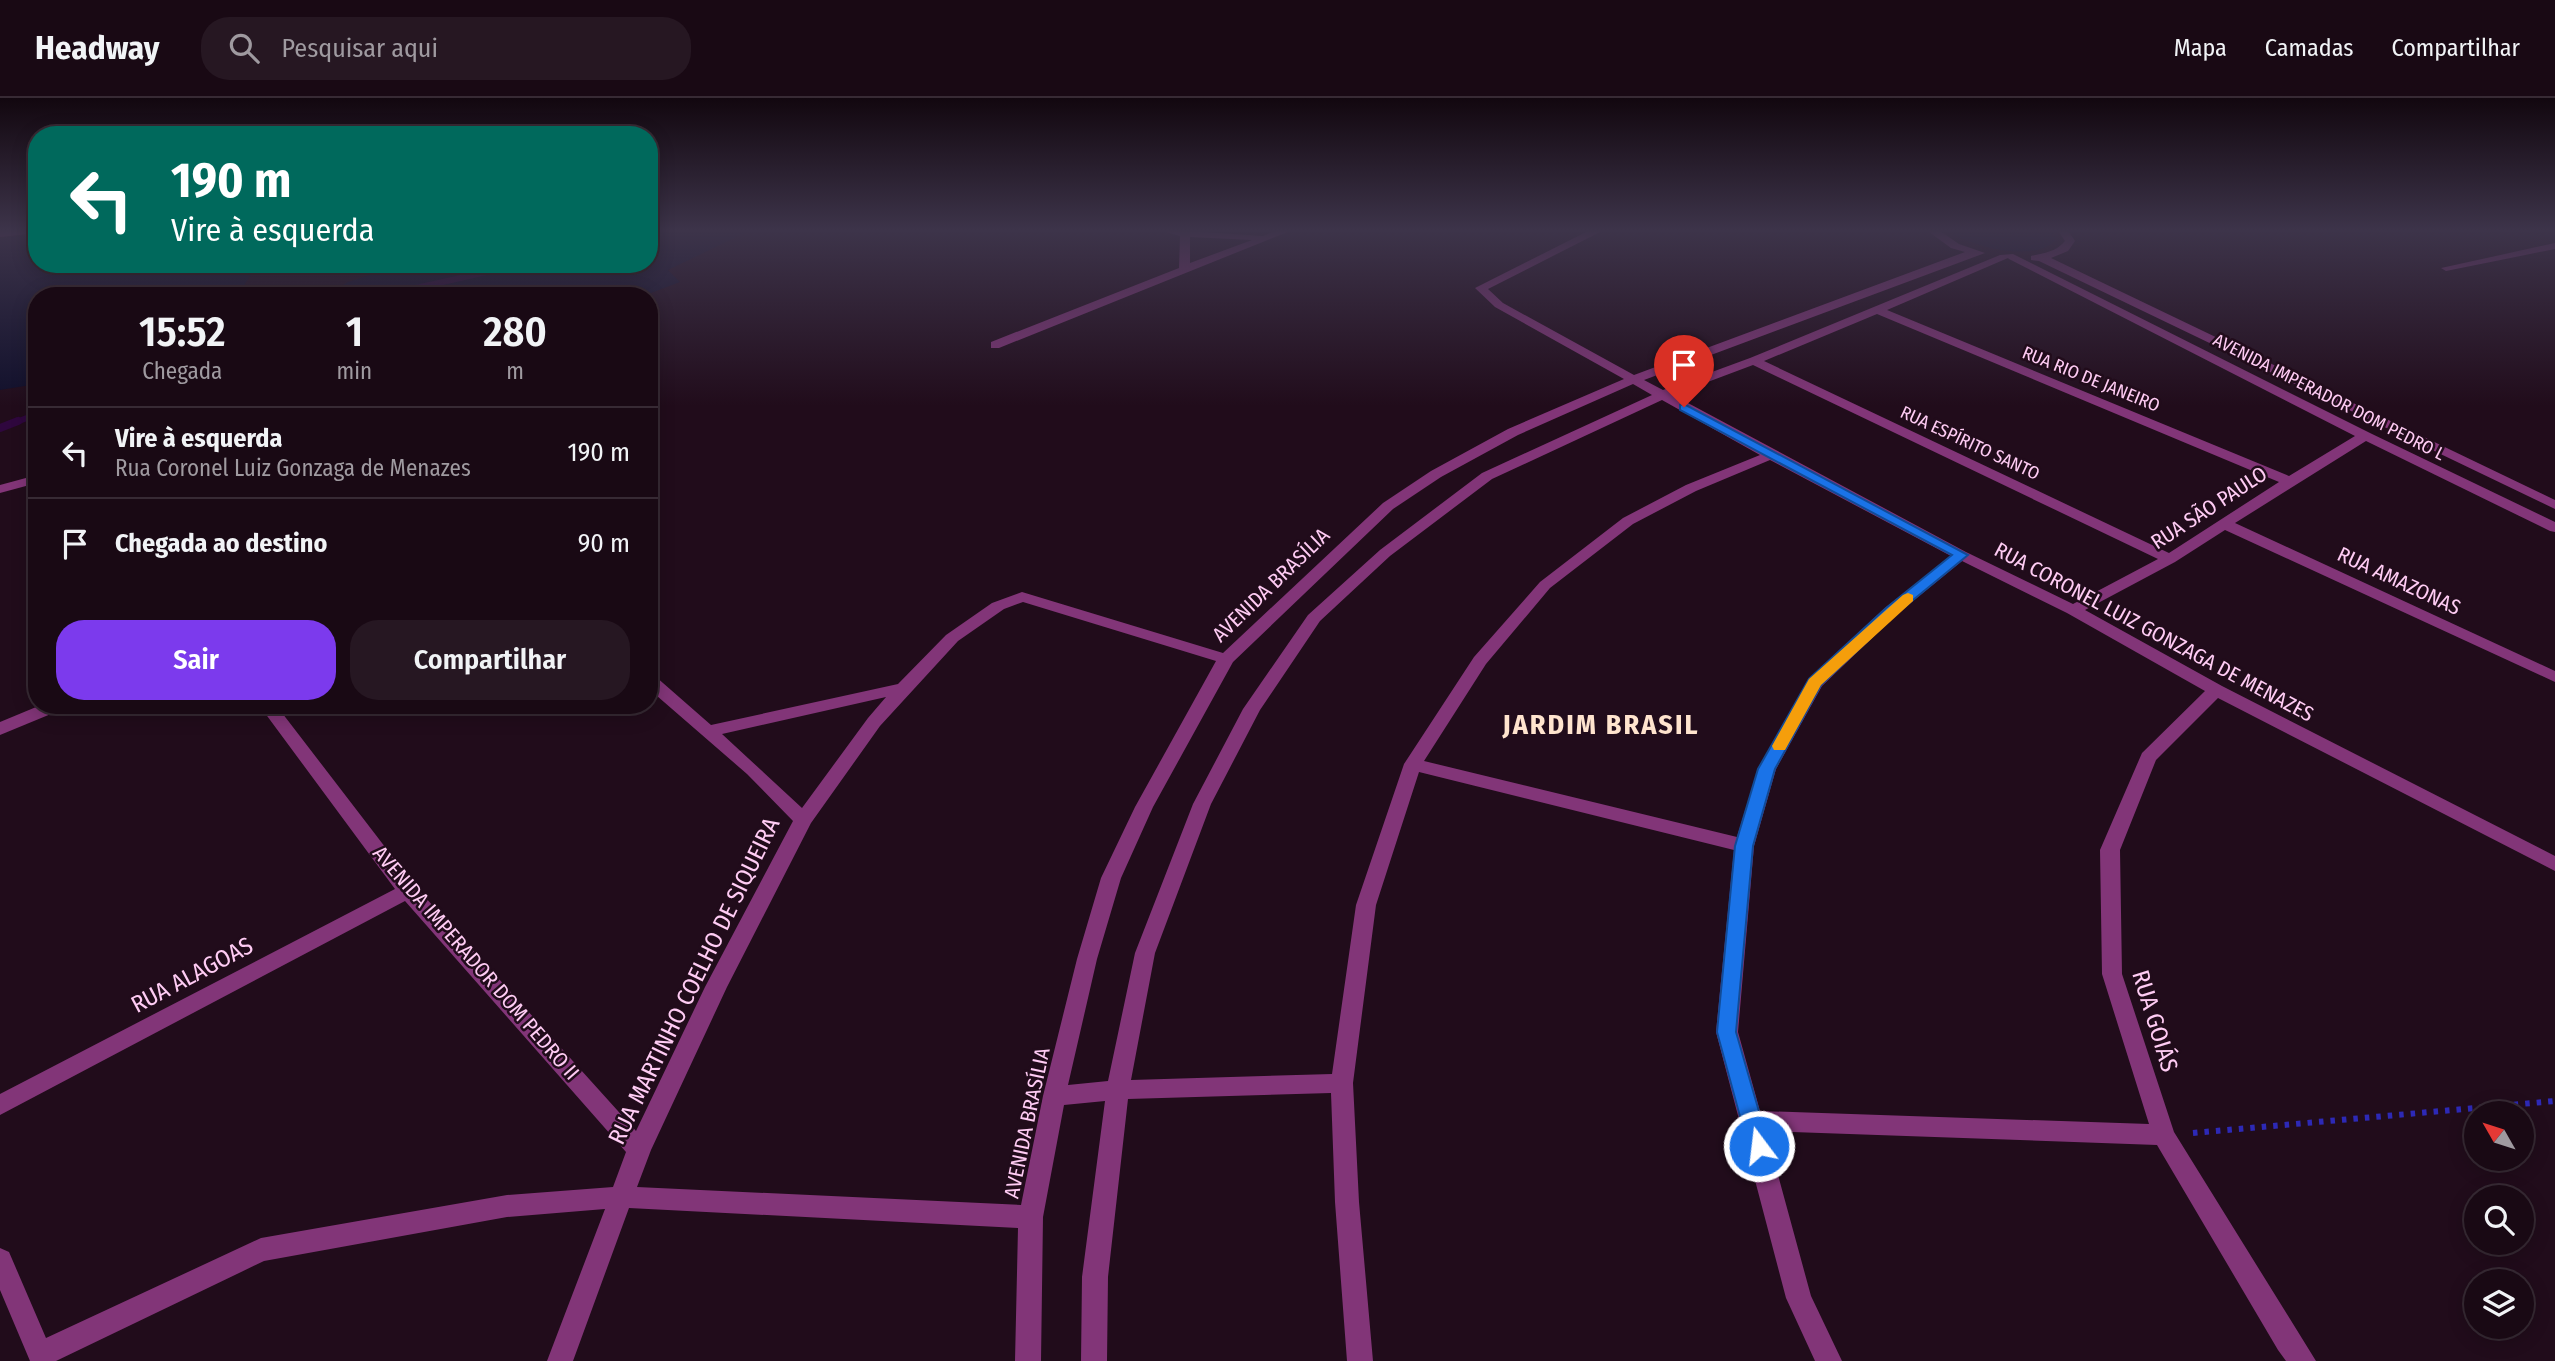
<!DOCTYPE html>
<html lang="pt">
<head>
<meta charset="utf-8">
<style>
  :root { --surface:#190914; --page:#261722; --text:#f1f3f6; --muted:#9f9aa0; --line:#372a34; --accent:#7c3aed }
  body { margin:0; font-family:"Fira Sans Condensed",sans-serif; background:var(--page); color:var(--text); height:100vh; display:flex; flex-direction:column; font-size:26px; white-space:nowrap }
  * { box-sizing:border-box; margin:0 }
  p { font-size:23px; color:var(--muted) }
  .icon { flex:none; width:38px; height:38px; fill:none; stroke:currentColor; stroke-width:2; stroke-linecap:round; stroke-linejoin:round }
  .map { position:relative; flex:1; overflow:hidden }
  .sheet { position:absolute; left:28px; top:189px; width:630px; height:427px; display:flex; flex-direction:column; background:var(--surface); border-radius:28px; box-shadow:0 4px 18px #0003,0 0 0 2px var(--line) }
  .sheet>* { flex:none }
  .hud { position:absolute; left:28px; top:28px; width:630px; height:147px; border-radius:28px; box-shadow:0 4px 18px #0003,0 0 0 2px var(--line); background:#00695c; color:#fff; overflow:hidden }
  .needle { width:46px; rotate:309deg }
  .controls { position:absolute; left:2464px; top:1003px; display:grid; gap:14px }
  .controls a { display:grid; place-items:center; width:70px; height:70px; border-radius:50%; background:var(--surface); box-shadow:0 4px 18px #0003,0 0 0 2px var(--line); font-size:35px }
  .pin { position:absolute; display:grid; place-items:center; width:60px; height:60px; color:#fff; margin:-72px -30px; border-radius:50% 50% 50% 0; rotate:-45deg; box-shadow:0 0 7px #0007 }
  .pin .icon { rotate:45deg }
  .me { position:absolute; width:77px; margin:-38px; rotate:345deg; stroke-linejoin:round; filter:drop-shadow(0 0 5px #0008) }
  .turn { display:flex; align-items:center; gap:24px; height:147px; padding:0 28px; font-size:32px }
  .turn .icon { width:91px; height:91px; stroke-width:2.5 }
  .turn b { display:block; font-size:49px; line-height:60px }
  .eta { display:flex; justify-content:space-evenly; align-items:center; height:119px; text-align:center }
  .eta b { font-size:42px; font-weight:600; line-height:49px }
  .cta { display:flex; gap:14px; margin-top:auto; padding:14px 28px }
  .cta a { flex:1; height:80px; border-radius:28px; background:var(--accent); color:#fff; font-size:28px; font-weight:600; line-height:80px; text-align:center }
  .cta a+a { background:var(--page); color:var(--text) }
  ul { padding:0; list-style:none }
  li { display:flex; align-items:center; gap:21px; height:91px; padding:0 28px; border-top:2px solid var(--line) }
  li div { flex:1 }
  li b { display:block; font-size:26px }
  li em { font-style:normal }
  header { display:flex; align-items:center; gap:42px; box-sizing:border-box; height:98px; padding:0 35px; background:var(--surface); border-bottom:2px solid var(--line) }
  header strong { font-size:33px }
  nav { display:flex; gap:38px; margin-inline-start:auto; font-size:24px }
  .search { width:490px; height:63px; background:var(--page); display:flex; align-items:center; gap:18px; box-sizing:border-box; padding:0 24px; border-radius:28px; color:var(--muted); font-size:26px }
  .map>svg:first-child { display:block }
</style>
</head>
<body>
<header>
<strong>Headway</strong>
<div class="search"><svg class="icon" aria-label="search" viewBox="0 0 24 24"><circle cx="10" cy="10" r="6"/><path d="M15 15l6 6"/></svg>Pesquisar aqui</div>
<nav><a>Mapa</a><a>Camadas</a><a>Compartilhar</a></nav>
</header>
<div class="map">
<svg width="2555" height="1263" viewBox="0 0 2555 1263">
  <rect width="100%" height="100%" fill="#210c1b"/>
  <g fill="#100f2b">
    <path d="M649,131H753L668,172L680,184L643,198H325L348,184L404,166H649Z"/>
    <path d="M1947,131H2050L2056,141C2038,166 1967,149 1947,131Z"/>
    <path d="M37,137V166H258L237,198H37V286L0,292V140Z"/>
  </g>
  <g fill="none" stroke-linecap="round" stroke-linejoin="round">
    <g stroke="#2f073e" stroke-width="6">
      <path d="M381,198L522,166"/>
      <path d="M14,325L37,316"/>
    </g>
    <path stroke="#2f073e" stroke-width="8" d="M0,330L18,323"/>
    <path stroke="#2d29b6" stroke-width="6" stroke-dasharray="4.5 7" stroke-linecap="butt" d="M2193,1035L2555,1003"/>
    <g fill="#823578" fill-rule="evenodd">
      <path d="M37,131V135L0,139V133Z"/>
      <path d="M1156,131L1263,138L1280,131H1295L999,250H991V244L1179,170L1180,138ZM1190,139L1252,142L1190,165Z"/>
      <path d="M1592,131H1606L1488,191L1503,205L1634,277L1965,154L1951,150L1925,131H1937L1959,146L1985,155L1644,282L1663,292L1750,260L2000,157L2013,156L2370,335L2555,424V434L2550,433L2366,343L2235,425L2555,573V584L2225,432L2175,464L2085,512L2222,588L2555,758V773L2218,600L2156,662L2120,752L2122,876L2174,1034L2316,1263H2286L2278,1252L2157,1047L1766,1033L1811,1198L1842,1263H1815L1786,1200L1716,934L1734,752L1419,674L1376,807L1353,985L1359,1104L1373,1263H1347L1335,1104L1331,995L1128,1001L1108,1179L1107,1263H1081L1082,1179L1105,1003L1064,1007L1043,1119L1041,1263H1015L1018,1130L629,1110L573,1263H547L605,1111L507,1119L264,1163L56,1263H30L0,1192V1150L9,1154L46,1240L261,1140L507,1097L613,1089L626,1054L405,803L0,1017V996L395,791L259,607H276L415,788L636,1033L705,889L793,723L747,676L649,591V577L655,578L711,627L898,586L946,537L992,505L1022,494L1223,555L1383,405L1431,373L1508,331L1624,281L1495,209L1475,190ZM2008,160L2009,161L2355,338L2289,378L1887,212ZM1877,216L2279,384L2169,455L1764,263ZM1753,267L2158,461L2073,506L1966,454L1673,297ZM1633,286L1652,297L1482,375L1380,452L1308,517L1243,611L1193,706L1135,855L1108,983L1068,987L1097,861L1121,780L1153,709L1233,564L1393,411L1441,379L1518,337ZM1662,302L1760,357L1686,387L1623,420L1540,484L1474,559L1404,666L1356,807L1332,976L1131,982L1155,855L1211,706L1260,612L1320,523L1390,458L1492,381ZM1770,362L1951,458L1885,510L1809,581L1758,671L1737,739L1424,663L1486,566L1550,490L1633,426L1696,393ZM1962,463L2067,515L2205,593L2142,655L2100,752L2102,876L2149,1026L1760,1013L1738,934L1754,748L1776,671L1822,588L1897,516ZM1023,504L1216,563L1135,709L1101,780L1077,861L1043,998L1021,1107L637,1089L651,1052L727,889L811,725L880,628L958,543L1004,511ZM886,599L868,620L802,710L722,636Z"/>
      <path d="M2057,131H2067L2075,143L2068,153L2051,160L2555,402V411L2039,163L2031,162V158C2044,155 2056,154 2065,143Z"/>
      <path d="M2555,145V151L2446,173L2441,170Z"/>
      <path d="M37,377V385L0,395V387Z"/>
      <path d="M41,607H65L63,611L0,637V624Z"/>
    </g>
  </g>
  <linearGradient id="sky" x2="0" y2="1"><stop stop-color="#12070f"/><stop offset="0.43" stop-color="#3d344a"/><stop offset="1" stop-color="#3d344a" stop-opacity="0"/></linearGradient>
  <rect width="2555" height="308" fill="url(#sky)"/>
  <path fill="#1a73e8" stroke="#114b97" stroke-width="2" d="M1684,306L1968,457L1896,516L1821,587L1775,671L1753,748L1736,934L1769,1048L1766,1055L1759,1057L1751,1055L1748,1048L1717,934L1735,748L1758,671L1809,581L1886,510L1952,457L1680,312V307Z"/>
  <path fill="#f59e0b" d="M1908,495L1913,497V503L1821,587L1785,652H1774L1772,648L1809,581L1903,497Z"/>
  <g text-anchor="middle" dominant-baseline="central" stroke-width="5" stroke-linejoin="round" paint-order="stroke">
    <g font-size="18" fill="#ffccf4" stroke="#210c1b">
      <text transform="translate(2091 281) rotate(22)">RUA RIO DE JANEIRO</text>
      <text transform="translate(2329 299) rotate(27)">AVENIDA IMPERADOR DOM PEDRO L</text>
      <text transform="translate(1970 345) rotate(25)">RUA ESPÍRITO SANTO</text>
    </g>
    <g font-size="21" fill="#ffccf4" stroke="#210c1b">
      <text transform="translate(2209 410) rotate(-33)">RUA SÃO PAULO</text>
      <text transform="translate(2399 483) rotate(25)">RUA AMAZONAS</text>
      <text transform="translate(1271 487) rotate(-44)">AVENIDA BRASÍLIA</text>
      <text transform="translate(2154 534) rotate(28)">RUA CORONEL LUIZ GONZAGA DE MENAZES</text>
      <text transform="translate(476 865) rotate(49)">AVENIDA IMPERADOR DOM PEDRO II</text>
      <text transform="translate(1027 1025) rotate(-78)">AVENIDA BRASÍLIA</text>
    </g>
    <g font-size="24" fill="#ffccf4" stroke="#210c1b">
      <text transform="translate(192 877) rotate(-28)">RUA ALAGOAS</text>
      <text transform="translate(694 883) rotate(-64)">RUA MARTINHO COELHO DE SIQUEIRA</text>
      <text transform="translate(2155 923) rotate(73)">RUA GOIÁS</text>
    </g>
    <g font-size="28" font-weight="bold" letter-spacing="2" fill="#ffe4ce" stroke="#210c1b">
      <text x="1601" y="626">JARDIM BRASIL</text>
    </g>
  </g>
</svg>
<div class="controls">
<a><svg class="needle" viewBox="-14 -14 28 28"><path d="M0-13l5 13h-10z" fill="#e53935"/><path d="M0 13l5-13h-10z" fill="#9f9aa0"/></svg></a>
<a><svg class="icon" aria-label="search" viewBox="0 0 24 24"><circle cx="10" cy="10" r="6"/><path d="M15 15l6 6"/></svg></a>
<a><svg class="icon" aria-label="layers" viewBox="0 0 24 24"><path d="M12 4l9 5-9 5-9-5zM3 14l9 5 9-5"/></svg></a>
</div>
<div class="pin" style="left:1684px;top:309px;background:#d93025"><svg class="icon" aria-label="arrive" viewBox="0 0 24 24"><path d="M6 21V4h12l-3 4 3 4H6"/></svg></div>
<svg class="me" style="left:1759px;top:1048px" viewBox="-20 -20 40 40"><circle r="17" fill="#1a73e8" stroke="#fff" stroke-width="3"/><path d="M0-11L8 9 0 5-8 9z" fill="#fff"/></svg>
<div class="hud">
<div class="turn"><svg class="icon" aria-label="left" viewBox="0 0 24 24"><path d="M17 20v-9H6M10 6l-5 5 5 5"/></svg><div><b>190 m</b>Vire à esquerda</div></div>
</div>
<section class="sheet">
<div class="eta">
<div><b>15:52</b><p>Chegada</p></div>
<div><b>1</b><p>min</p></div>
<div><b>280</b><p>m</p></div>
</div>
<ul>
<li><svg class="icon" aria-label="left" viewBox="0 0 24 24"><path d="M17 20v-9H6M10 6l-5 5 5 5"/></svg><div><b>Vire à esquerda</b><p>Rua Coronel Luiz Gonzaga de Menazes</p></div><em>190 m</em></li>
<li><svg class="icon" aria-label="arrive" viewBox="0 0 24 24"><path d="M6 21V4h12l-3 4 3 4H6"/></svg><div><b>Chegada ao destino</b></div><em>90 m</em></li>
</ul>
<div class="cta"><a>Sair</a><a>Compartilhar</a></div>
</section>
</div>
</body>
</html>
